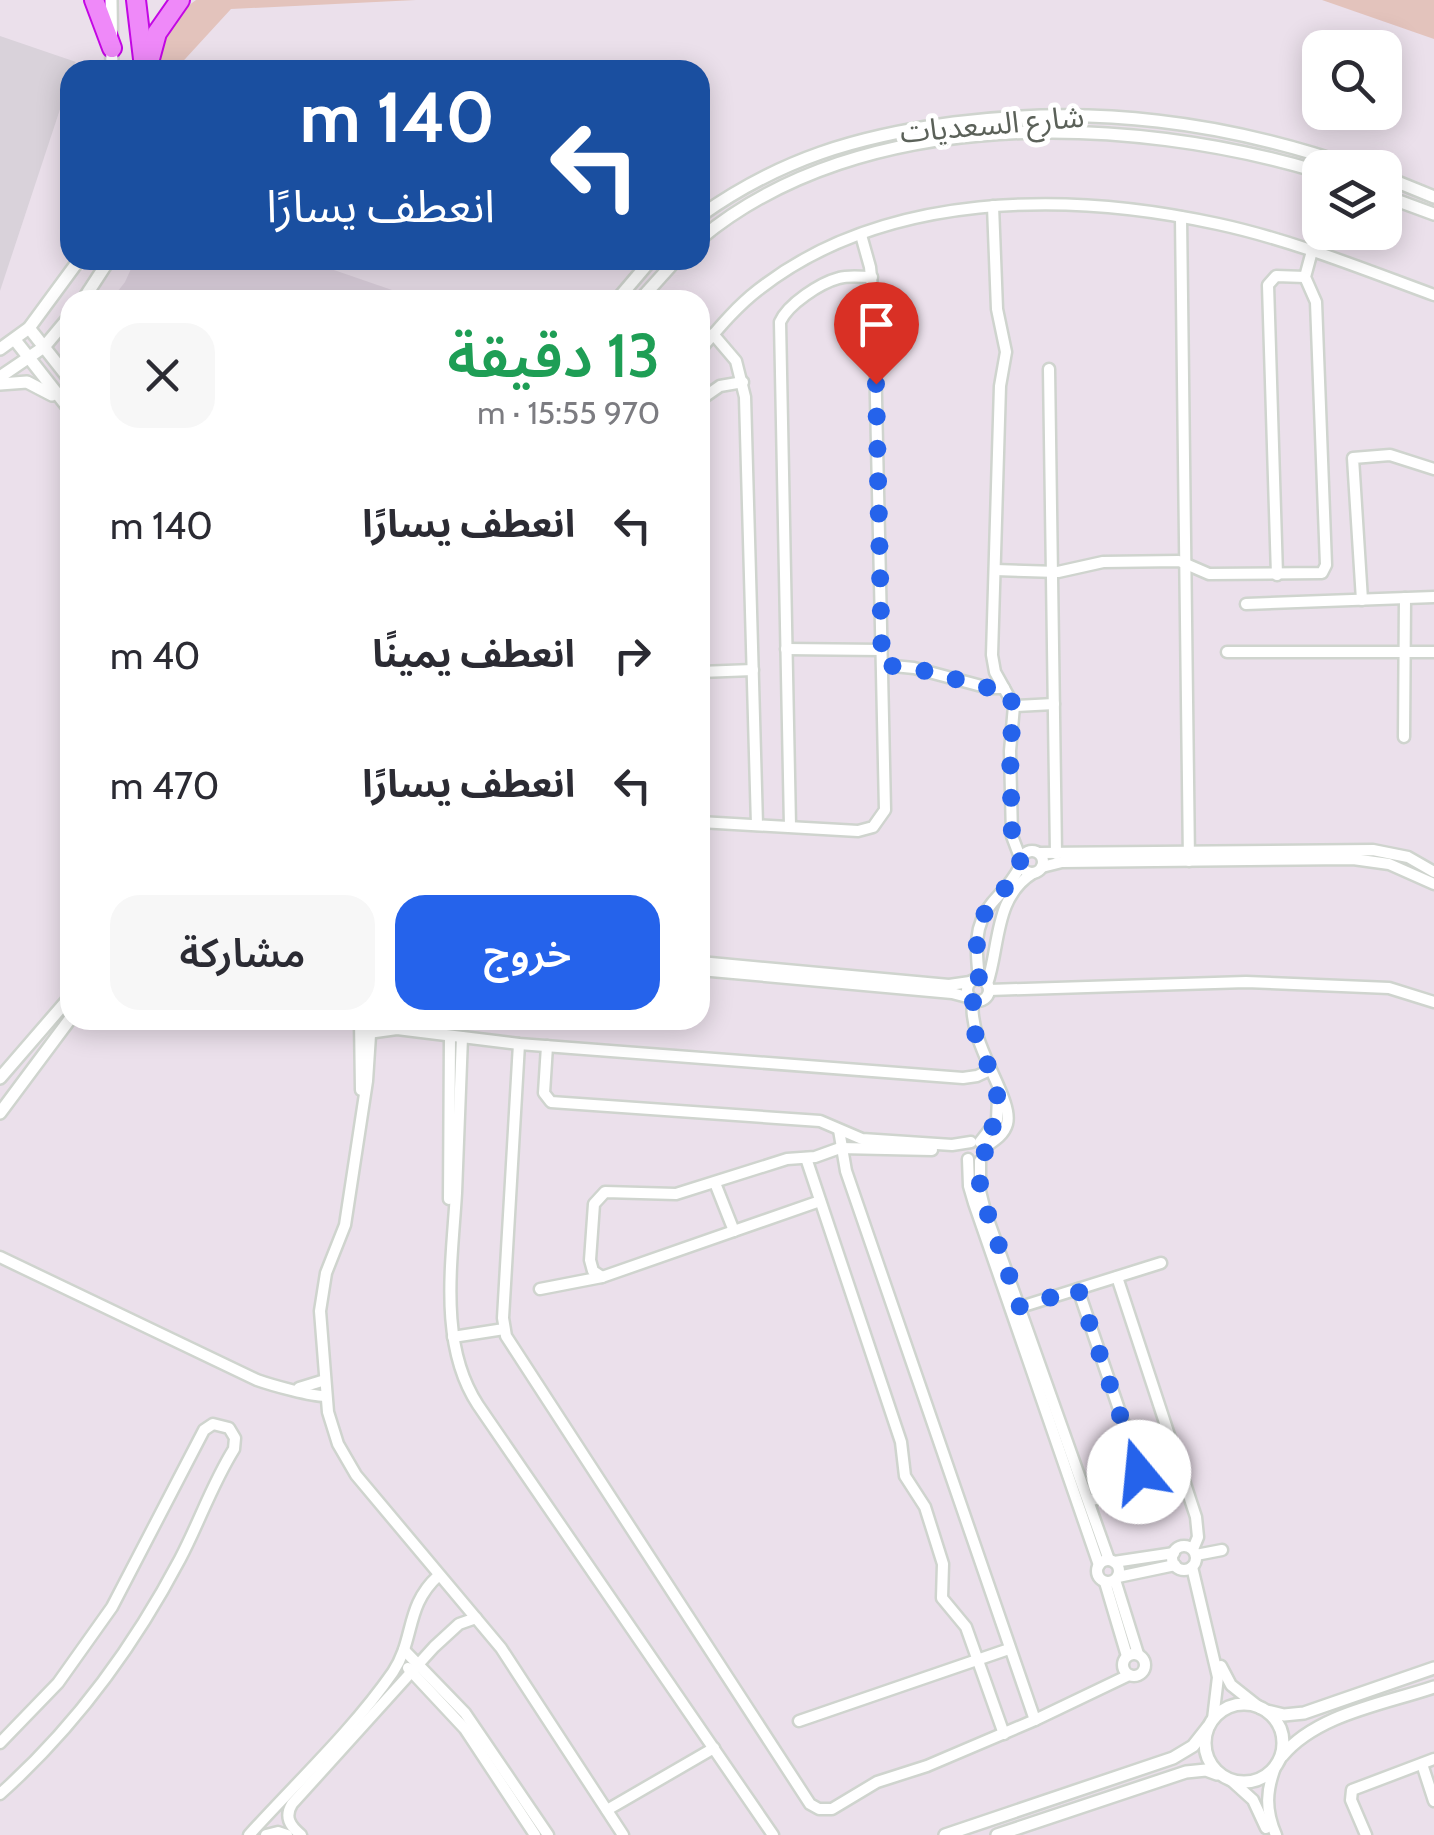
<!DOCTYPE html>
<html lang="ar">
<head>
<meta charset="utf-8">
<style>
  :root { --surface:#fff; --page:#f7f7f7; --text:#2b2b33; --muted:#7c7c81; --accent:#2563eb }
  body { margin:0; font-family:Cabin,"Noto Sans Arabic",sans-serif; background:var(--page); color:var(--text); direction:rtl; height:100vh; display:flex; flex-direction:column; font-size:38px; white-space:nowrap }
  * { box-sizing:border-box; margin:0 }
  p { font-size:32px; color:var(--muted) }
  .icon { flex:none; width:55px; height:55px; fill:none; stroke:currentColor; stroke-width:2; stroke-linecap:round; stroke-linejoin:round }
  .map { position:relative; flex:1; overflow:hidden; direction:ltr }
  .sheet { position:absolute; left:60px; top:290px; width:650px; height:740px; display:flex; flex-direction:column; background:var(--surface); border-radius:30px; box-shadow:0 5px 25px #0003; direction:rtl }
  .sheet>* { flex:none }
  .hud { position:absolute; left:60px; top:60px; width:650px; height:210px; border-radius:30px; box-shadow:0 5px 25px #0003; direction:rtl; background:#1a4fa0; color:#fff; overflow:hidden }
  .buttons { position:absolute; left:1302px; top:30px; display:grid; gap:20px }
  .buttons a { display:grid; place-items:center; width:100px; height:100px; border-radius:20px; background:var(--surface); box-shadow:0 5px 25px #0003; font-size:50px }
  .pin { position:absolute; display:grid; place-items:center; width:85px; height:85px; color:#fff; margin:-102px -42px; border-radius:50% 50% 50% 0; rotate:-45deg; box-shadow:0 0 10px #0007 }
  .pin .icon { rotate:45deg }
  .me { position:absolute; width:110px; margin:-55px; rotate:343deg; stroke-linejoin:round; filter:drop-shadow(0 0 8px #0008) }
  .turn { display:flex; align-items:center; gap:35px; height:210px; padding:0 50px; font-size:45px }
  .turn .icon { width:130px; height:130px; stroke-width:2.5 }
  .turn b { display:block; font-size:70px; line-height:85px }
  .round { display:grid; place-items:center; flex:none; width:105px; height:105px; border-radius:30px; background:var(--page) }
  .summary { display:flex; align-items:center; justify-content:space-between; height:170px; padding:0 50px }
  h1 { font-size:60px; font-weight:600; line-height:75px; color:#1e9e55 }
  .action { display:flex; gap:20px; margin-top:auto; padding:20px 50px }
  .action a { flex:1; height:115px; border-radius:30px; background:var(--accent); color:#fff; font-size:40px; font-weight:600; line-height:115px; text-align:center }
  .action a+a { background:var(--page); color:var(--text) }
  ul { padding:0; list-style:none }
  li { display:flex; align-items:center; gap:30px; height:130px; padding:0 50px }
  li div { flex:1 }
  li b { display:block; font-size:38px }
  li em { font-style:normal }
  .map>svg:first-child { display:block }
</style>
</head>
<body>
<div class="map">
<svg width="1434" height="1835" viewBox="0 0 1434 1835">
  <rect width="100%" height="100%" fill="#ebe0eb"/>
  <path fill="#d9d2da" d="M0,36L76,62L70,70V79L0,291Z"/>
  <path fill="#ddd1de" d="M135,260H305L421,300H111L125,282Z"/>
  <g fill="#e3c3bc">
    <path d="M196,0H416L231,9L175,70H157C160,41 172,17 196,0Z"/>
    <path d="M1322,0H1434V39Z"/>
  </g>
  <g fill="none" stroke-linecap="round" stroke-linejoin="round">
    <g stroke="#cfd4ce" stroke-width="15">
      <g id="minor">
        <path d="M993,206L997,309L1006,352L1000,386L992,655L995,672L1014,706L1010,751L1012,836L1021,860"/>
        <path d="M1181,217L1189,861"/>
        <path d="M713,334L736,361L745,397L757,825"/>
        <path d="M700,350C718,329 736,307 758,290C884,191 1068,191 1218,224C1292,240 1363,269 1434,295"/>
        <path d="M1049,369L1056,854"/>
        <path d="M700,400L720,386L743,382"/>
        <path d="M995,570L1058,572L1103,562L1179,561L1209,574L1322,573L1326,565L1316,302L1305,277L1312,251"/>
        <path d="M1277,575L1268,285L1276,276L1305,277"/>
        <path d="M1362,600L1353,458L1390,455L1434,469"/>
        <path d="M1246,604L1434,597"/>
        <path d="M786,649L882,650"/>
        <path d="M1227,652H1434"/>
        <path d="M883,665L914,668L989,688H1004"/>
        <path d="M700,672L753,670"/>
        <path d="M1014,706L1054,704"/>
        <path d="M1404,737L1405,598"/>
        <path d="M700,822L858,831L873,827L885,810L874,308L870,267L861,235"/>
        <path d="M790,826L780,322C788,304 820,283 839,278C849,275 861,277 872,277"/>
        <circle cx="1032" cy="862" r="11"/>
        <path d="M1039,853L1373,850L1408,857L1434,872"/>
        <path d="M1042,867L1062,862L1353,859L1389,864L1434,884"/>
        <path d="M700,962L949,985L970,982"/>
        <path d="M700,970L952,993L971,998"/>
        <path d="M979,979C976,952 973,925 992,903C1003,890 1014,880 1021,864"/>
        <circle cx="978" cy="990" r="11"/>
        <path d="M987,984C1000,946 994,897 1033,873"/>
        <path d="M989,990L1246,982L1389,988L1434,1002"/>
        <path d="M973,1000C967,1043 1014,1098 1007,1124C1004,1135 994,1141 985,1147"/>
        <path d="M360,1020L361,1090"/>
        <path d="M371,1020L367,1081L345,1225L326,1273L320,1311L328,1412L338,1444L356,1475L501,1648L623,1835"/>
        <path d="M361,1034L397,1029L519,1044L963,1078L977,1076L990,1070"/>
        <path d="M462,1037C460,1089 458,1141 456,1193C452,1263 438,1344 478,1405L773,1835"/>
        <path d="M519,1044L503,1318L506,1336L810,1804L819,1809H832L877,1782L927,1766L1035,1720L1129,1675"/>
        <path d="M547,1046L544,1093L551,1102L820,1121L862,1139L952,1145L971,1142"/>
        <path d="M839,1130L846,1171L1035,1720"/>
        <path d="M980,1142L997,1120L998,1097"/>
        <path d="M806,1158L901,1442L905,1476L925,1507L943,1564L942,1598L966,1627L1004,1734"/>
        <path d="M968,1159L969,1186L974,1203L1099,1565"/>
        <path d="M980,1161V1191L985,1211L1109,1560"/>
        <path d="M715,1183L734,1231"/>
        <path d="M449,1199L450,1036"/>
        <path d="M0,1257L257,1380C271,1385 314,1397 326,1396"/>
        <path d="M602,1277L593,1271L590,1260L594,1204L605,1192L676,1194L787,1159L815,1157L840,1148L932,1150"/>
        <path d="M1117,1277L1196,1517L1198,1537L1193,1549"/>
        <path d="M540,1289L602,1277L820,1201"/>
        <path d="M1078,1289L1139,1468C1137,1493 1109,1495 1089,1501"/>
        <path d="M1014,1309L1161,1263"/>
        <path d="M453,1337L504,1329"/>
        <path d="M299,1388L325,1380"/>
        <circle cx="1184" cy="1558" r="12"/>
        <path d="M1196,1555L1222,1550"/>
        <circle cx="1108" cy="1571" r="11"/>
        <path d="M1114,1562L1174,1553"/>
        <path d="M1192,1567L1218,1677L1213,1719"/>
        <path d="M1118,1577L1175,1565"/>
        <path d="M1115,1580L1138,1654"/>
        <path d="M1105,1582L1127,1656"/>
        <path d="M404,1650L465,1713L548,1835"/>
        <circle cx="1134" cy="1665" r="11"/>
        <path d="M1221,1666L1231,1685L1260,1708"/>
        <path d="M408,1668L465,1729L535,1835"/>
        <path d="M799,1721L1009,1649"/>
        <path d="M0,1743L58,1683L112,1607L204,1430L213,1424L229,1428L235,1438L234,1449C212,1484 199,1523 180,1559C133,1648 75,1727 0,1794"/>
        <path d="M1422,1764L1434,1801"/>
        <path d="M1232,1781L1253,1800L1266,1828"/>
        <path d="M607,1810L714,1748"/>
        <path d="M249,1835C297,1782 352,1731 393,1672C415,1639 405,1606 438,1576"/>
        <path d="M266,1835L278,1832L287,1835"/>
        <path d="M301,1835C290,1826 284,1817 292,1804L434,1647L459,1624L476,1618"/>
        <path d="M1276,1835C1265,1810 1266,1790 1276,1765"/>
        <path d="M1366,1835L1351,1800L1352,1790L1434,1759"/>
      </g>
    </g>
    <g stroke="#cfd4ce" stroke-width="16">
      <g id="tertiary">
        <path d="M111,0L112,70"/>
        <path d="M1385,177L1434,197"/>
        <path d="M1385,196L1434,214"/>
        <path d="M700,216C780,159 857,136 954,123C1095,105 1223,121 1358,168"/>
        <path d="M700,239C862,104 1130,115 1320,172"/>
        <path d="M83,300L109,260"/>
        <path d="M617,300L651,260"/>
        <path d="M640,300L676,260"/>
        <path d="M29,328L70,380"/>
        <path d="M15,340L70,410"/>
        <path d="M0,349L29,328L79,260"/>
        <path d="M0,377L44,347L70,316"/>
        <path d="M0,384L27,382L52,395"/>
        <path d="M0,1078L70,997"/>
        <path d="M0,1113L70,1019"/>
        <circle cx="1244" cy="1743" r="39"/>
        <path d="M1267,1711L1284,1715L1304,1713L1434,1668"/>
        <path d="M1282,1756C1317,1714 1384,1704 1434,1687"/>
        <path d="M945,1835L1173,1758L1193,1746L1208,1727"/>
        <path d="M997,1835L1186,1772L1206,1770L1217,1774"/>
      </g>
    </g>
    <g stroke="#c307e4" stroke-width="22">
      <g id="motorway">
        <path d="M94,0L112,48"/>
        <path d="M136,0L143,59"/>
        <path d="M147,70L157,33L180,0"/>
      </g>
    </g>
    <use href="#minor" stroke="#fff" stroke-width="10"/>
    <use href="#tertiary" stroke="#fff" stroke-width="11"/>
    <use href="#motorway" stroke="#ef89f9" stroke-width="18"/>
  </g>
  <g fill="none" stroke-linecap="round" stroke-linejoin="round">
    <path stroke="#2563eb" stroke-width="18" stroke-dasharray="0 32.4" d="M876,384L882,665L914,668L989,688H1004L1014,706L1010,751L1012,836L1021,864C1014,880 1003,890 992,903C973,925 976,952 979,979L970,982L968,988C969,993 972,997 973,1002C975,1012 972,1022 975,1033C987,1069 1017,1110 980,1142L986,1150L980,1161V1191L1020,1307L1078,1289L1139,1472"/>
  </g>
  <g text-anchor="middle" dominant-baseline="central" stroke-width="10" stroke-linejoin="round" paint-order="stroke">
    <g font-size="30" fill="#5b6159" stroke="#fff">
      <text transform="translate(992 124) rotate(-5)">شارع السعديات</text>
    </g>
  </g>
</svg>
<div class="buttons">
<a><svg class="icon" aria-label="search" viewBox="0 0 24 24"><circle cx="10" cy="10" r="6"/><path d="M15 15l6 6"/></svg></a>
<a><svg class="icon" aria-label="layers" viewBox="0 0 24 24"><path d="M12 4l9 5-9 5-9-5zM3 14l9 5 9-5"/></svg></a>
</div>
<div class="pin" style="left:876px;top:384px;background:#d93025"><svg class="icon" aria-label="arrive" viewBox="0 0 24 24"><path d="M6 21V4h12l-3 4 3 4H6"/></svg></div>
<svg class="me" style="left:1139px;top:1472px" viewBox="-20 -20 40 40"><circle r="19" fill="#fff"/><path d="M0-13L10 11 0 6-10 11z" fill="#2563eb"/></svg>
<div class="hud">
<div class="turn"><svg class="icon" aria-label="left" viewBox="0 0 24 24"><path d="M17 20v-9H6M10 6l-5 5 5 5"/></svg><div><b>140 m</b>انعطف يسارًا</div></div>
</div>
<section class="sheet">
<div class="summary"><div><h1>13 دقيقة</h1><p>970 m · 15:55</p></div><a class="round"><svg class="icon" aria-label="close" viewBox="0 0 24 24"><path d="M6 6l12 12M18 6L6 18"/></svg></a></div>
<ul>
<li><svg class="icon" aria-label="left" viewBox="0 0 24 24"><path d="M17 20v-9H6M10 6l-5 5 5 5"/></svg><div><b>انعطف يسارًا</b></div><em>140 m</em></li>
<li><svg class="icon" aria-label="right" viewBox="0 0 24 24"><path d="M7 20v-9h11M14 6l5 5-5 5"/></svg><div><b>انعطف يمينًا</b></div><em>40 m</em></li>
<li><svg class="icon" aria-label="left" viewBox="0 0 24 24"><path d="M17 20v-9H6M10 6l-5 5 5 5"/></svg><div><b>انعطف يسارًا</b></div><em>470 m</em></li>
</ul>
<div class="action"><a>خروج</a><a>مشاركة</a></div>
</section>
</div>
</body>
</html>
